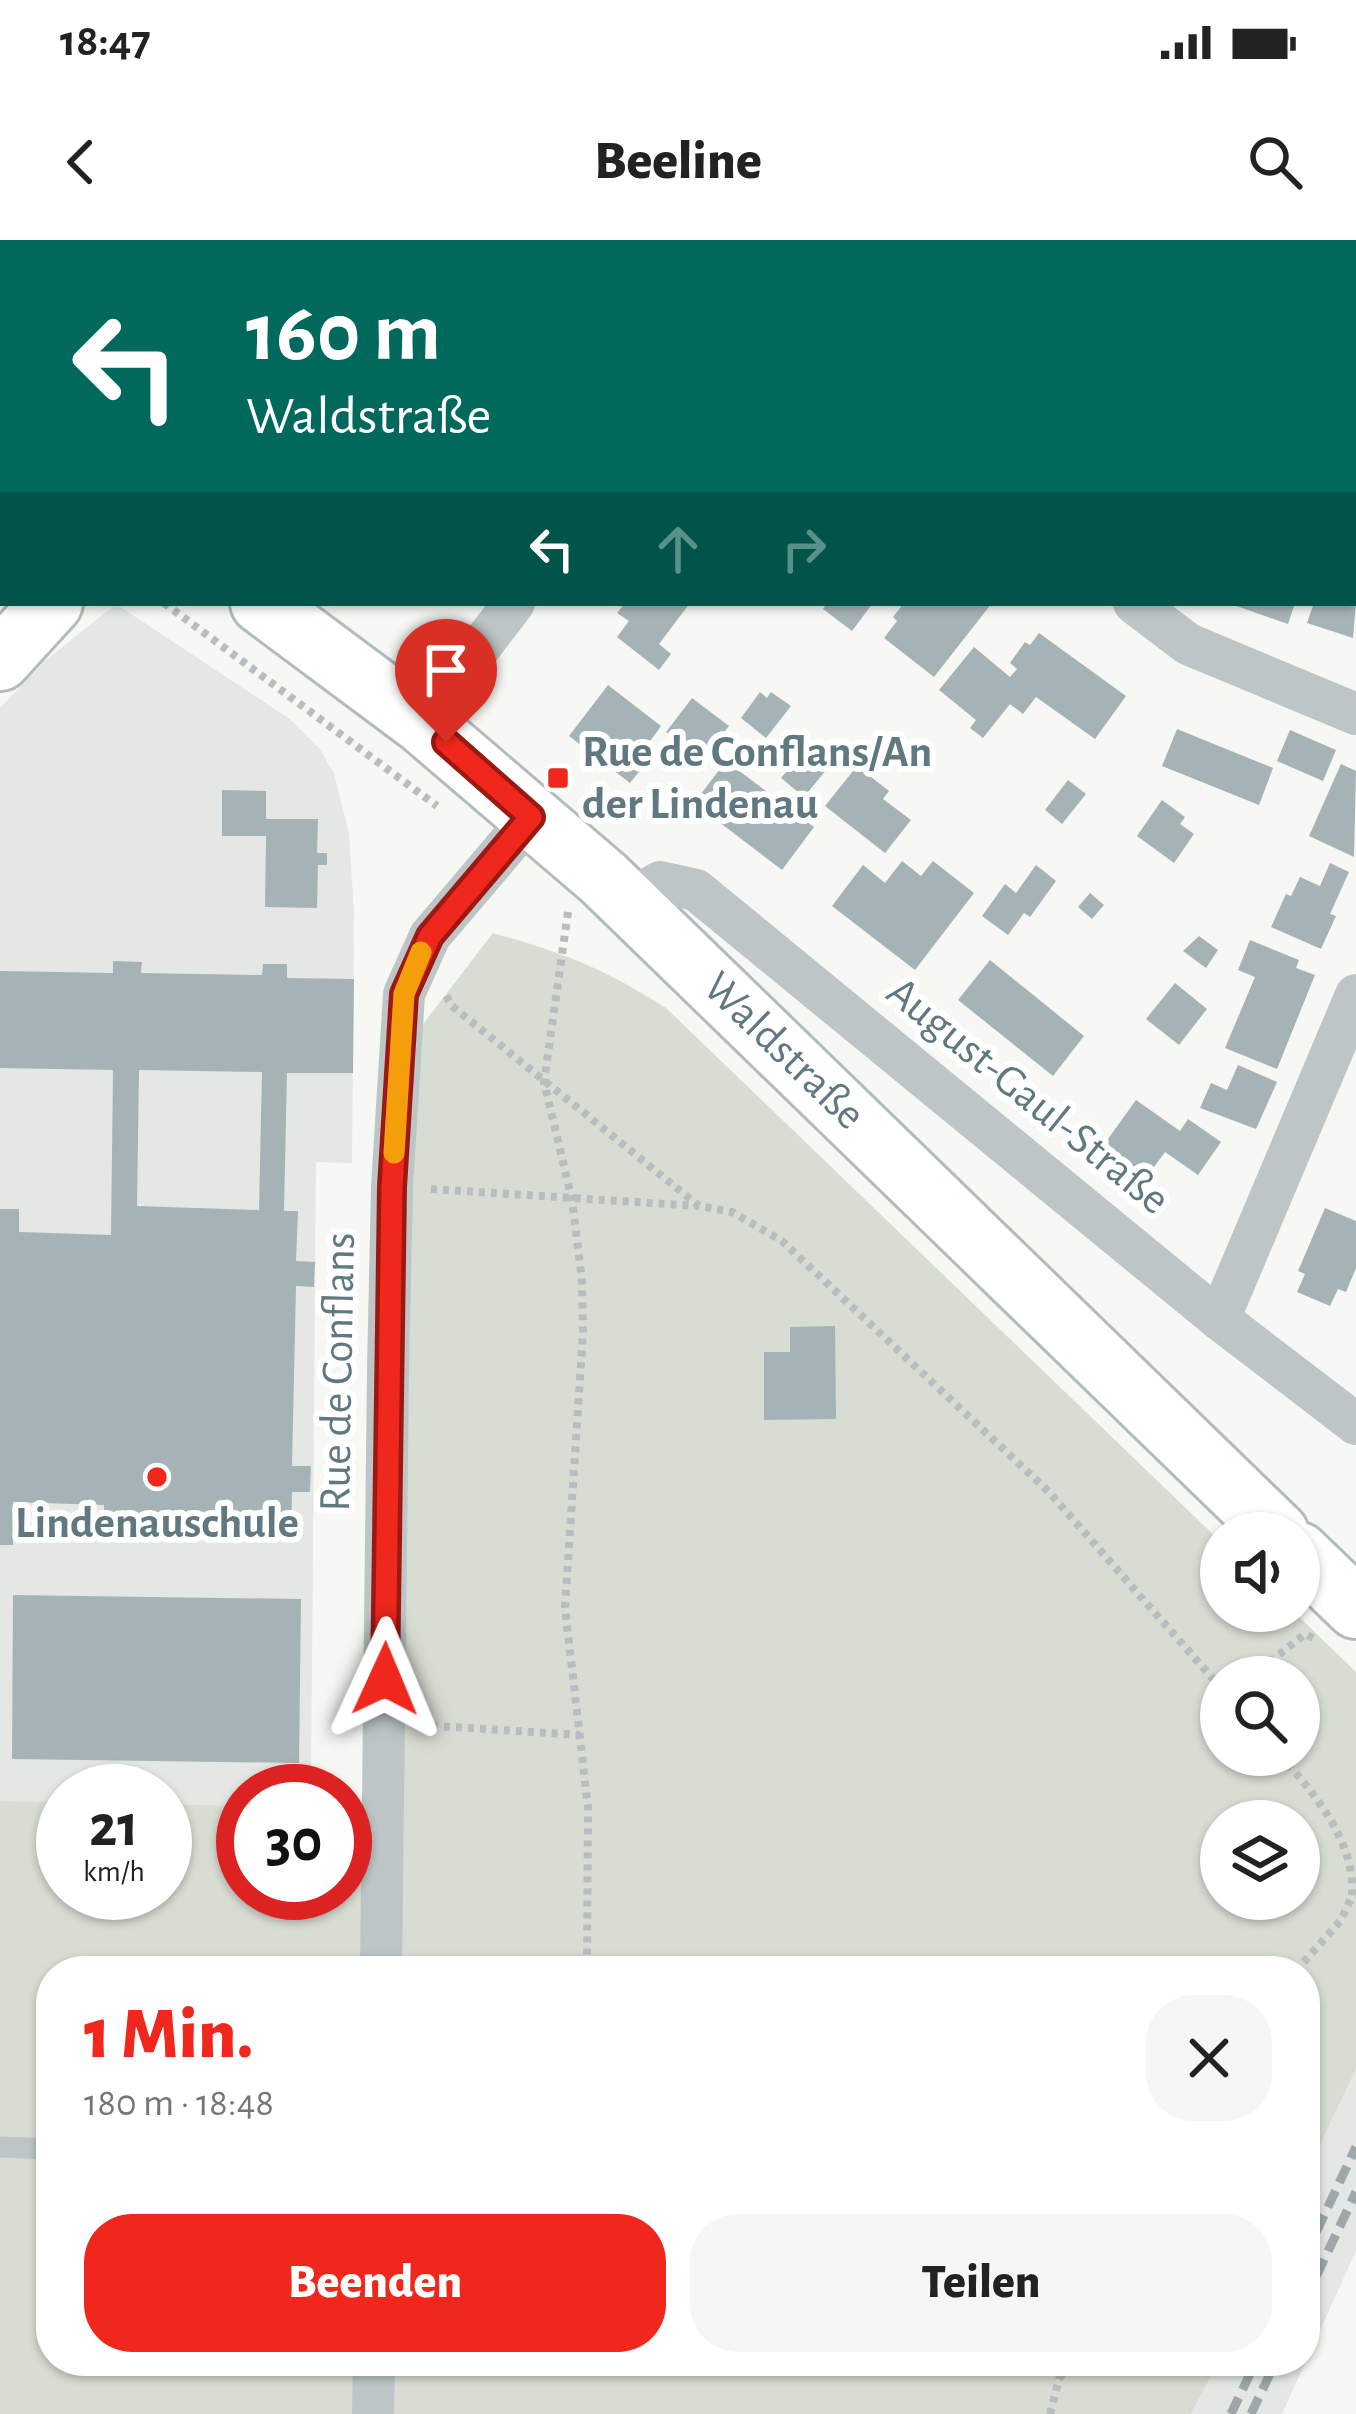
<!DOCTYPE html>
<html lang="de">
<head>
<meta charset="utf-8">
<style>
  :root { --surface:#fff; --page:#f6f6f6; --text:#222; --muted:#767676; --accent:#f0271c }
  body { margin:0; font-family:"Alegreya Sans",sans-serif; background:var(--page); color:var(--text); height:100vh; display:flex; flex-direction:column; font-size:45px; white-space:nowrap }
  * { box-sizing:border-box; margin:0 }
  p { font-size:39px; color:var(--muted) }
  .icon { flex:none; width:66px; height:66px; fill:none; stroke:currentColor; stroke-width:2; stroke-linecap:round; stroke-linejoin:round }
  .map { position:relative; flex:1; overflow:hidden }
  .panel { position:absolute; left:36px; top:1716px; width:1284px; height:420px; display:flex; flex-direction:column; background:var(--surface); border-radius:48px; box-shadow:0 3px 9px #0004 }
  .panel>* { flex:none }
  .guide { position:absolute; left:0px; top:0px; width:1356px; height:366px; box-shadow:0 3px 9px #0004; background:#00695c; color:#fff; overflow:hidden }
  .fabs { position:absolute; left:1200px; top:1272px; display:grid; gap:24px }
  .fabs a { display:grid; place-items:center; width:120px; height:120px; border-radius:50%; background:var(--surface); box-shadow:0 3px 9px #0004; font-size:60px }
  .speed { position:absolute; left:36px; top:1524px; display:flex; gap:24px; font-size:60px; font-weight:700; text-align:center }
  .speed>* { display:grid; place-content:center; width:156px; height:156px; border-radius:50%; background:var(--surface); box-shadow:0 3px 9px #0004; line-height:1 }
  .speed small { font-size:30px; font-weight:400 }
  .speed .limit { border:18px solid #d22; background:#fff; color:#111 }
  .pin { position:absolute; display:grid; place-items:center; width:102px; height:102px; color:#fff; margin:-123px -51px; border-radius:50% 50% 50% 0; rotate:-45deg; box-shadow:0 0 12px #0007 }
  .pin .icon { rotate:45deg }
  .me { position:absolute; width:132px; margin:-66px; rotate:1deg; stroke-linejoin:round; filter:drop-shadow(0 0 9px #0008) }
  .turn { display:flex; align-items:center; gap:42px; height:252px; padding:0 48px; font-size:54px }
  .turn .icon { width:156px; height:156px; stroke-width:2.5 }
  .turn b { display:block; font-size:84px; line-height:102px }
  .lanes { display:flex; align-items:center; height:114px; padding:0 48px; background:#0003; justify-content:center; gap:60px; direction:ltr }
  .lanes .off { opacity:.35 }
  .round { display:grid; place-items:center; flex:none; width:126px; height:126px; border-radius:48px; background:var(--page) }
  .headline { display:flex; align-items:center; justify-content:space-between; height:204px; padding:0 48px }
  h1 { font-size:72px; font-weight:800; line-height:90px; color:var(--accent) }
  .action { display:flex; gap:24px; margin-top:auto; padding:24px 48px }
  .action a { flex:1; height:138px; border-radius:48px; background:var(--accent); color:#fff; font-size:48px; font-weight:800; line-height:138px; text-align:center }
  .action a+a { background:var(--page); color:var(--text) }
  .status { display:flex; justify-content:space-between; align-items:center; height:84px; padding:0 60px; background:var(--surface); direction:ltr }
  .status svg { height:33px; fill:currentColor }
  header { display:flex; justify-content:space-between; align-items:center; height:156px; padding:0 48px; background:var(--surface); font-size:54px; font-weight:800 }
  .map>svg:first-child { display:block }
</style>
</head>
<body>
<div class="status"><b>18:47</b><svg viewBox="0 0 49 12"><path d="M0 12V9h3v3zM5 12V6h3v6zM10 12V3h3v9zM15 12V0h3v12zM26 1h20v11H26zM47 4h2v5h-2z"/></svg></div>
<header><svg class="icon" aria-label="back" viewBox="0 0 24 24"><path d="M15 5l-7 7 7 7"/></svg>Beeline<svg class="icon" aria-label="search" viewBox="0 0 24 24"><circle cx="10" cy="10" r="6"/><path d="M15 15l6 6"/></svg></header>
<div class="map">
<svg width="1356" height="2174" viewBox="0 0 1356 2174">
  <rect width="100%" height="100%" fill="#f7f7f4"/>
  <g fill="#e5e7e5">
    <path d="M116,364L291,480L320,509L334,534L349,593L354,673L352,923L316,922L311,1551H243V1566L165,1564V1551H63V1562L0,1561V468L45,421Z"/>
    <path d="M1356,1829V2011L1282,2174H1191L1219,2121H1305V1937Z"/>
  </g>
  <path fill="#d8ddd3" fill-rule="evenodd" d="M493,693C564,713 603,728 666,768L1221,1302V1371H1293L1356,1432V1829L1305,1937V1731H51V2121H1219L1191,2174H0V1561L63,1562V1653H165V1564L243,1566V1653H345V1571L401,1576L412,948L420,788ZM1221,1437H1299V1515H1221ZM1221,1581H1299V1659H1221Z"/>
  <g fill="#a6b3b6" fill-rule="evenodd">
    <path d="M625,363H690L659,404L671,414L659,430L617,397L629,381L617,373Z"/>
    <path d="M827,363H873L852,391L823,369Z"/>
    <path d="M904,363H992L934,437L884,398L897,381L893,377Z"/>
    <path d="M1228,363H1295L1288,384Z"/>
    <path d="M1314,363H1356L1353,398L1307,383Z"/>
    <path d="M1039,393L1126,456L1095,499L1036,457L1023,474L1010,464L983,498L970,488L976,480L939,450L974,407L1010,437L1017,429L1010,423L1025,402L1030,405Z"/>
    <path d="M608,445L661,486L635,522L642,528L630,543L569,496Z"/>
    <path d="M760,452L767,458L771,452L791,466L766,498L741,478Z"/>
    <path d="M692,458L729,486L703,520L666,492Z"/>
    <path d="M1177,489L1273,528L1259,565L1162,526Z"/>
    <path d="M1290,490L1336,510L1323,541L1277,521Z"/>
    <path d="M804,510L827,529L804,557L781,538Z"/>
    <path d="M726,521L814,587L782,630L694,563Z"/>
    <path d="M1341,524L1356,531L1354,617L1309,596Z"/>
    <path d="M857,526L889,551L883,559L911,580L885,613L825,566Z"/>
    <path d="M1068,540L1086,554L1062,584L1045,570Z"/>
    <path d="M222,550L266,551V579H318L317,613H327V625H318L317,668L265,667L266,596H222Z"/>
    <path d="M1162,560L1185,577L1180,584L1194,594L1174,623L1137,596Z"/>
    <path d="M902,621L921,636L933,621L974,653L915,730L832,666L863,625L885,643Z"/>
    <path d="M1330,623L1349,632L1330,674L1336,676L1321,709L1271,687L1286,654L1291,656L1300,637L1320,646Z"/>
    <path d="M1036,625L1056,641L1030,677L1024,673L1008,695L982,676L1005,644L1016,653Z"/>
    <path d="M1090,653L1104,665L1092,679L1078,667Z"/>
    <path d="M1199,696L1218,710L1206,728L1183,711Z"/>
    <path d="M1250,700L1299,720L1296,728L1315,735L1277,829L1225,808L1255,737L1238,730Z"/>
    <path d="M990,720L1084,796L1053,836L958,760Z"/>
    <path d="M113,721L142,722L141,733L262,735L263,724H287V738L354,739L353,833H287L284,971H298L296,1021L315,1022L314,1047L296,1046L292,1226H311L310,1252H292L291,1297L104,1292V1265L13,1262V1305H0V969H19V992L111,995L113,830L0,828V731L113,733ZM139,830L262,832L259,970L137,966Z"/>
    <path d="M1175,743L1207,769L1179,805L1146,779Z"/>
    <path d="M1238,825L1277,842L1256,889L1200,868L1211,843L1227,850Z"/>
    <path d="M1136,860L1180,891L1188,879L1221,902L1198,935L1165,912L1143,942L1100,910Z"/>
    <path d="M1325,968L1356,981V1028L1346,1052L1338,1049L1330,1066L1297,1052L1305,1034L1298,1031Z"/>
    <path d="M835,1086L836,1179L764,1180V1112H790V1087Z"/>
    <path d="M13,1355L301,1359L299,1523L12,1519Z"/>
  </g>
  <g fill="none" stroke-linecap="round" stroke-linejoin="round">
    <g stroke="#b2bbbe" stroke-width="66">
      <g id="secondary">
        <path d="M239,3L241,0"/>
        <path d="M307,3L309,0"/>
        <path d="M0,321L3,317"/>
        <path d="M261,363L422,483L603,638L1278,1293"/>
        <path d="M0,420L52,363"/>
        <path d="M1299,1313L1356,1368"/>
      </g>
    </g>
    <g stroke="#b8bdbf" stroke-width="8" stroke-dasharray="6 6" stroke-linecap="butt">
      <path d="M164,363L437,566"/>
      <path d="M568,672L544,842L572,960L582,1041L583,1093L565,1367L588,1568L587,1731"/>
      <path d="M446,756L452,766L699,966L732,972L782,1001L1048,1251L1221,1448"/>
      <path d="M431,949L698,966"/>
      <path d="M1251,1437L1305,1394L1317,1400"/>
      <path d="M420,1485L580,1495"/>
      <path d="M1280,1515C1314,1553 1356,1602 1352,1656"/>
      <path d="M1296,1731L1341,1680L1352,1656"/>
      <path d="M1050,2174L1059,2139L1070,2121"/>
    </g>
    <path stroke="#bdc5c7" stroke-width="21" d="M0,1907L51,1909"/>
    <g stroke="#bdc5c7" stroke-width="42">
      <path d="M672,0L675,3"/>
      <path d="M806,3L809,0"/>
      <path d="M0,174L3,176"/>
      <path d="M1134,363L1188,404L1356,474"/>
      <path d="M422,483L514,363"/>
      <path d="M628,661L660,642L696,650L1219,1079L1356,1184"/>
      <path d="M1219,1079L1356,755"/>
      <path d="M381,1731L388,1129L392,947L404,754L430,696L531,577"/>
      <path d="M373,2174L374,2121"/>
    </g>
    <use href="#secondary" stroke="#fff" stroke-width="60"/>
    <g stroke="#9da8ac" stroke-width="9" stroke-dasharray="18 9" stroke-linecap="butt">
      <path d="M1305,2016L1356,1907"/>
      <path d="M1305,2060L1356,1952"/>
      <path d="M1231,2174L1256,2121"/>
      <path d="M1251,2174L1276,2121"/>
    </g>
  </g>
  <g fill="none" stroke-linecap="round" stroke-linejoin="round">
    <g stroke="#9c1912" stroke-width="30">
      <path id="route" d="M385,1439L392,947L404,754L430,696L531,577L446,502"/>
    </g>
    <use href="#route" stroke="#f0271c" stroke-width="21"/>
    <path stroke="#f59e0b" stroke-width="21" d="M394,913L404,754L421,712"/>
  </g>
  <g fill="#f0271c" stroke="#fff" stroke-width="4.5">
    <rect x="546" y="526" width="24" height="24" rx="6"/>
    <circle cx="157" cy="1237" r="12"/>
  </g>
  <g text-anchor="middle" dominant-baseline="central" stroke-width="12" stroke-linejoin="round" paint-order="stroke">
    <g font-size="45" font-weight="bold" fill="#607981" stroke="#fff" text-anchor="start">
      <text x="582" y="512">Rue de Conflans/An<tspan x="582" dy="52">der Lindenau</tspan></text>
      <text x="157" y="1283" text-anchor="middle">Lindenauschule</text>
    </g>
    <g font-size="45" fill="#607981" stroke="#fff">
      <text transform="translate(784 811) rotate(44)">Waldstraße</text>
      <text transform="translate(1028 856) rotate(39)">August-Gaul-Straße</text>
      <text transform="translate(338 1132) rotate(-89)">Rue de Conflans</text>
    </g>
  </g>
</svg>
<div class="fabs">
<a><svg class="icon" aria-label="sound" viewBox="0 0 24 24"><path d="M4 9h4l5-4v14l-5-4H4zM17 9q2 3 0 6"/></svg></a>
<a><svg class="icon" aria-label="search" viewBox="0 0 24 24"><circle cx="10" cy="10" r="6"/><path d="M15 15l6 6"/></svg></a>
<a><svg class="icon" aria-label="layers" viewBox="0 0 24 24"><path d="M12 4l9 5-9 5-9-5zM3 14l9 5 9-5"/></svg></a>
</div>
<div class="speed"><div>21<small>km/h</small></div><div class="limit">30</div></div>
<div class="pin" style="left:446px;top:502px;background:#d93025"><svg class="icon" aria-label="arrive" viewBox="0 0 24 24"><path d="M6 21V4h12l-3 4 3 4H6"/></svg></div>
<svg class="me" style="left:385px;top:1439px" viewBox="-20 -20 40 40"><path d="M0-17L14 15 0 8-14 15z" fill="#f0271c" stroke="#fff" stroke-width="4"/></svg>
<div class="guide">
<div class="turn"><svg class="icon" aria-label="left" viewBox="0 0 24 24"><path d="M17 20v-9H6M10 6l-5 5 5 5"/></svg><div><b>160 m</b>Waldstraße</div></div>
<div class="lanes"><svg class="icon" aria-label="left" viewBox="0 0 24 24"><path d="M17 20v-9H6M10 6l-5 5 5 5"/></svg><svg class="icon off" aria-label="ahead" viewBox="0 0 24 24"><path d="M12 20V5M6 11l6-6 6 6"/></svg><svg class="icon off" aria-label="right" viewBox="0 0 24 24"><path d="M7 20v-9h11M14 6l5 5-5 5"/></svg></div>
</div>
<section class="panel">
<div class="headline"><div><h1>1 Min.</h1><p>180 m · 18:48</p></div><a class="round"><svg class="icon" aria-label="close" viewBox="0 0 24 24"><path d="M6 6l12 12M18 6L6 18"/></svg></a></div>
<div class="action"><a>Beenden</a><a>Teilen</a></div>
</section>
</div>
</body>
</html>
